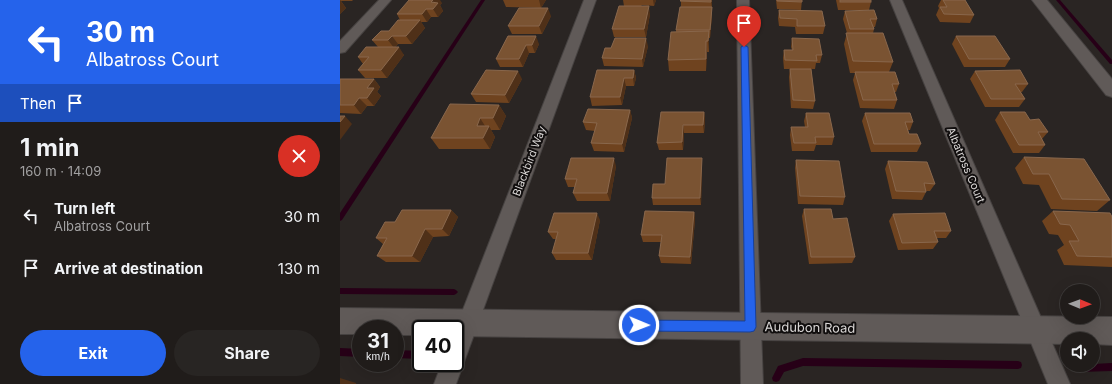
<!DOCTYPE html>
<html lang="en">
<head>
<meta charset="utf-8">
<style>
  :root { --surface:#201c1a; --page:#282523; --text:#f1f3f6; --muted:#a2a1a2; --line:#3d3a39; --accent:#2563eb }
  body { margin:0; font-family:Inter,sans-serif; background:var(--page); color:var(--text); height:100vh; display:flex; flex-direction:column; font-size:15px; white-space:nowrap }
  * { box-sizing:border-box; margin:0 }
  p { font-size:13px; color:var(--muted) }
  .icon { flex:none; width:22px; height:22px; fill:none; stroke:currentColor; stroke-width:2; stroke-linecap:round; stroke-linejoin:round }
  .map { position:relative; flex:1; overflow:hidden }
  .sheet { display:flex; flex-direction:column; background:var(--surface); width:340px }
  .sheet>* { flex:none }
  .top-card { background:#2563eb; color:#fff; overflow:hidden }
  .needle { width:26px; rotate:91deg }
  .fabs { position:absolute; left:720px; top:284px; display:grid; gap:8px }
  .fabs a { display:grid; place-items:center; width:40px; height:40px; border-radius:50%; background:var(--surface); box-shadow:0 4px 16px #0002,0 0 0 1px var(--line); font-size:20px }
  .speed { position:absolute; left:12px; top:320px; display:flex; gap:8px; font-size:20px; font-weight:700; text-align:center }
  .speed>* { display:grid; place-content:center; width:52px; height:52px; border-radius:50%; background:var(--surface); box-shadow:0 4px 16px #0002,0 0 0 1px var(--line); line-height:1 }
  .speed small { font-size:10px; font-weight:400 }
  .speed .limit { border:2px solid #111; border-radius:6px; background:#fff; color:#111 }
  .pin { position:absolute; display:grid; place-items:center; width:34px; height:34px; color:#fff; margin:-41px -17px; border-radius:50% 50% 50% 0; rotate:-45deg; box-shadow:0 0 4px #0007 }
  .pin .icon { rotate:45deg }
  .me { position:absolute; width:44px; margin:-22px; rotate:91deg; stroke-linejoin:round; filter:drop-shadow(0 0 3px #0008) }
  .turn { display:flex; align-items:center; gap:14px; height:84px; padding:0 20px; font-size:18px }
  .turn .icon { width:52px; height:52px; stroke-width:2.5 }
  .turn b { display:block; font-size:28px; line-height:34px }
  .then { display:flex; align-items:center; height:38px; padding:0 20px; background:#0003; gap:8px; font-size:15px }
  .round { display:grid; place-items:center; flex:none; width:42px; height:42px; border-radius:21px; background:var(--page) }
  .headline { display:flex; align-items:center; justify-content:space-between; height:68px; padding:0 20px }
  h1 { font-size:24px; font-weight:700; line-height:30px }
  .button { display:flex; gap:8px; margin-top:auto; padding:8px 20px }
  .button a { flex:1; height:46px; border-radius:24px; background:var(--accent); color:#fff; font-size:16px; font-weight:700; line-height:46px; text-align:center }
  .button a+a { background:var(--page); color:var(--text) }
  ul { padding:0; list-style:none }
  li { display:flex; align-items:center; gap:12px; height:52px; padding:0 20px }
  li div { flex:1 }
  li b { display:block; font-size:15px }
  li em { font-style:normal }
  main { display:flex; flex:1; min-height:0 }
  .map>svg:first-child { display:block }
</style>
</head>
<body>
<main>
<section class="sheet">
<div class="top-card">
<div class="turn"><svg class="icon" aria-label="left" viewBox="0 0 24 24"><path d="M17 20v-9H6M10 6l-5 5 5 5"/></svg><div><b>30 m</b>Albatross Court</div></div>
<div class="then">Then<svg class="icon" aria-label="arrive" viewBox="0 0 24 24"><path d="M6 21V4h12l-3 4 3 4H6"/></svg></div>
</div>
<div class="headline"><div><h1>1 min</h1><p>160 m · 14:09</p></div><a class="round" style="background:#d93025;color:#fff"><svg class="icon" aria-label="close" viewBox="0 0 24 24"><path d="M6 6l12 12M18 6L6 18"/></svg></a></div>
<ul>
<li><svg class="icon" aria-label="left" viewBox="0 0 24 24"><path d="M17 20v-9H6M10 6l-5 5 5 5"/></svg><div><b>Turn left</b><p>Albatross Court</p></div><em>30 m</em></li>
<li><svg class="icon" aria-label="arrive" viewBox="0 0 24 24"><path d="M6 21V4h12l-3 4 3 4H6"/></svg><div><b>Arrive at destination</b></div><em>130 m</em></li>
</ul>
<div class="button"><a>Exit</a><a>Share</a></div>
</section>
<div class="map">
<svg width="772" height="384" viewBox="0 0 772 384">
  <rect width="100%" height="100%" fill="#2a2523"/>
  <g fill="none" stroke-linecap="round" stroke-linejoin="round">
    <g fill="#270017" fill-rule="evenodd">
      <path d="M141,0H145L2,220L0,221V213Z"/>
      <path d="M716,0H720L772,60V64H770Z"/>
      <path d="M0,288L114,289L116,290L118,292L116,294L114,295L0,294Z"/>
      <path d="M0,348L21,349V357L0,356Z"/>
      <path d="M55,350L81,351V359L55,358Z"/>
      <path d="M463,358L678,361L681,362L682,365L681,368L678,369L463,366L444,372L439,381L436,382L433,381L432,378L438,366Z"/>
      <path d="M772,363V371L740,372L737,371L736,368L738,365H753V364Z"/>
    </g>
    <g stroke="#464241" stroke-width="2">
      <g id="minor">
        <path d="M39,0H51L5,52L0,53V41Z"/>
        <path d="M244,0H256L116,384H94L102,363H115V330Z"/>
        <path d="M397,0H409L423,384H401Z"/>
        <path d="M550,0H562L730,384H708Z"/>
      </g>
    </g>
    <g stroke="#464241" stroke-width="2">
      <path id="tertiary" d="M0,308L772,317V345L753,344V339H727V344L115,336V329H81V335H55V329H21V334H0Z"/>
    </g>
    <g stroke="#464241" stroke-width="2">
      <path id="secondary" d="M692,0H707L772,79V97L766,95Z"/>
    </g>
    <use href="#minor" fill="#605a58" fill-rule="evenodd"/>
    <use href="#tertiary" fill="#605a58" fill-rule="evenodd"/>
    <use href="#secondary" fill="#605a58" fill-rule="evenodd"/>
  </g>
  <g fill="#6f431f">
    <path d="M0,0H13L12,1H1L6,8L0,14Z"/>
    <path d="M163,0H206L201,8L166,7Z"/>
    <path d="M283,0H316L314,6L302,5L301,6L310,14L306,37H274L272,29L284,6Z"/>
    <path d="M341,0H372V15L370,38H369V52H367L366,71H329L328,60L336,32V30L341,7Z"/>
    <path d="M436,0H462L461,10L437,9Z"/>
    <path d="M496,0H531V2L529,10H498Z"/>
    <path d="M601,0H625L634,15L630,23L600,22L596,15L599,8L598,6Z"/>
    <path d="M102,3L100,5L103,11L98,17H91L87,22H81L85,28L72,44H58L55,47L64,55L47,78H25L18,70L23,64L18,57L38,47L32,40L49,31L60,20L57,14Z"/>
    <path d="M439,10L485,26L483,34H456L455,27L439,26L438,18Z"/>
    <path d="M505,11L537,19L535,27H533L534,29L533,33L553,62L549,72L559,84L556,92H554L557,100L554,109L520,108L513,80L515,73H510L504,44L507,33L503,19Z"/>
    <path d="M211,16L202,34H172L168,26Z"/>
    <path d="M168,36L199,44L195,53H189L183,67H160L156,59Z"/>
    <path d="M616,36L670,59L665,67H624L612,44Z"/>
    <path d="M452,38L482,55L480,63H476L475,69H471L475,101L473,109L451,108L449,77L450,69H444L443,58L444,50H452L451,47Z"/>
    <path d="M308,46L303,67L264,66L262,58L271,48Z"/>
    <path d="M294,70L296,78L294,86H286L282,105L252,106L250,97Z"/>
    <path d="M635,71L688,84L682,92H681L685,99L679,107H645L630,79Z"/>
    <path d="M0,79H34L40,87L37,92L41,96L34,106H27L21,114L0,113Z"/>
    <path d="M182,79L169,103L136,102L131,94Z"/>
    <path d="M159,105L166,116L160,130H151L155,137L150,149H99L91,138Z"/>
    <path d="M290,110L292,118L284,152L254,151L251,143L255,131L246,130L243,122Z"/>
    <path d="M364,112L365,120L364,133H344L343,150H319L317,143Z"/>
    <path d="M660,112L690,120L708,132L702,139L705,145L699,153H673L655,120Z"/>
    <path d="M466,113L494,137L492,145H476L474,151H452L450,135L451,127H465L464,121Z"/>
    <path d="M525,113L573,122L570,130H568L569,134L581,144L577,152H531L522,121Z"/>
    <path d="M684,157L770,200L757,211L711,209L699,185L683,184L675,168Z"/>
    <path d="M362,158V165L361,205H313L312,198L325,184Z"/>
    <path d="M456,160L505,197L503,205L458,204L455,168Z"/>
    <path d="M548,161L595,184L590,191H586V192L582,200L552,199L545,169Z"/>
    <path d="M276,166L270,201H237L233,193L235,187H228L225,179Z"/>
    <path d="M464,209L493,219L515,257L512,263L469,264L462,216Z"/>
    <path d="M111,210L118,217L109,236L93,237L80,262H46L37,256L43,244L36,238L55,222Z"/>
    <path d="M713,211L772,217V267L724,265L717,250L724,245L718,235L709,234L702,221Z"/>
    <path d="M354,212L355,220L351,264L321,263L319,256L321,242H303L301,235Z"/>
    <path d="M553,214L611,231L606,238H597L598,242L593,249L558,250L549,221Z"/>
    <path d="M260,220L252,260H216L212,253L216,239H213L208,232Z"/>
  </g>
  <g fill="#4f3018">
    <path d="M0,0L6,8L0,14Z"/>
    <path d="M93,0H100L102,3L100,5L103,11L98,17L93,9L91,2Z"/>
    <path d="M199,0H206L201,8Z"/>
    <path d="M313,0H316L314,6Z"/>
    <path d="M371,0H372L371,10Z"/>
    <path d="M309,6L310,14L306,37L304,29Z"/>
    <path d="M372,7V15L370,38V30Z"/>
    <path d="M208,8L211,16L202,34L199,26Z"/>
    <path d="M86,9L91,17L87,22L82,14Z"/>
    <path d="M80,20L85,28L72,44L66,36Z"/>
    <path d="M369,31V52L368,41Z"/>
    <path d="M52,36L58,44L54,48L48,40Z"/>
    <path d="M196,36L199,44L195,53L192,45Z"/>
    <path d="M306,38L308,46L303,67L302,59Z"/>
    <path d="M366,41L367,52L366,71Z"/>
    <path d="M186,45L189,53L183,67L179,59Z"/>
    <path d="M59,47L64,55L47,78L41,70Z"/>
    <path d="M294,70L296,78L294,86L293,78Z"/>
    <path d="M178,71L182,79L169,103L165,95Z"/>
    <path d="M284,78L286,86L282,105L280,97Z"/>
    <path d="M34,79L40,87L37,92L41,96L34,106L27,98V88Z"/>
    <path d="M19,98L27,106L21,114L14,105Z"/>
    <path d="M159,105L166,116L160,130L153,118Z"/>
    <path d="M290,110L292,118L284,152L282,144Z"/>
    <path d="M364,112L365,120L364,133L363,125Z"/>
    <path d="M5,116L12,124L0,140V122Z"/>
    <path d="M140,118L147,129L149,126L155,137L150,149L143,138L137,126Z"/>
    <path d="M343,125L344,133L343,150L342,142Z"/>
    <path d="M274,158L276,166L270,201L267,193Z"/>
    <path d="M362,158V165L361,205L360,198Z"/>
    <path d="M111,210L118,217L109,236L102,229Z"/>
    <path d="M354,212L355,220L351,264L350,257Z"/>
    <path d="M257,213L260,220L252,260L248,253Z"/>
    <path d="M85,229L93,237L80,262L72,256Z"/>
    <path d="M0,378L16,383V384H0Z"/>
  </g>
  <g fill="#7a5332" stroke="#89674c">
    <path d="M69,0H93L91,2L98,3L93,9H86L82,14H57Z"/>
    <path d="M341,0H371V2L340,1Z"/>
    <path d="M437,0H462V2L437,1Z"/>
    <rect x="500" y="0" width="31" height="2"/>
    <path d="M603,0H625L634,15L604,14L600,7H607Z"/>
    <path d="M279,6H309L304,29H272Z"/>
    <path d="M340,7H372L370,30H336Z"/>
    <path d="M179,8H208L199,26H168Z"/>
    <path d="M439,10L482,11L485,26H457V19L440,18Z"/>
    <path d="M534,10L537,19H530L534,29H510L505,11Z"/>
    <path d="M58,20H80L66,36H52L48,40H32L41,31H49Z"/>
    <path d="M369,31L368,41H366V59L328,60L331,32Z"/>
    <path d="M506,33H543L553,62L513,61Z"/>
    <path d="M168,36H196L192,45H186L179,59H156Z"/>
    <path d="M616,36H655L670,59H629Z"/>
    <path d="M275,38H306L302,59L262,58L265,48H271Z"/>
    <path d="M452,38L479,39L482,55H476L477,61L445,60L444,50H453Z"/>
    <path d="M26,47H59L41,70H18L29,57H18Z"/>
    <path d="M450,69H471L475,101L453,100Z"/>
    <path d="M146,70L178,71L165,95L131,94Z"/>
    <path d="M257,70H294L293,78H284L280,97H250Z"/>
    <path d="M680,70L688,84H675L685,99H651L635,71Z"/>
    <path d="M515,72H555L559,84H552L557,100H523Z"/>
    <path d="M0,79H34L27,88H34L27,98H19L14,105H0Z"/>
    <path d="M110,104L159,105L153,118H140L137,126H149L143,138H91Z"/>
    <path d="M248,109L290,110L282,144L251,143L257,123L243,122Z"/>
    <path d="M321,112H364L363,125H343L342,142L317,143Z"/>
    <path d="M660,112H685L690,120L699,119L708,132H698L705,145H679Z"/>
    <path d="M466,113H489L494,137H475L476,143H454L451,127H468Z"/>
    <path d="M525,113H570L573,122H565L569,134H577L581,144H534Z"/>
    <path d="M0,116H5L0,122Z"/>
    <path d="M684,157L744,159L770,200L722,199L709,174H693Z"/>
    <path d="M231,158H274L267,193H233L237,179H225Z"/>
    <path d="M327,158H362L360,198H312L313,184H325Z"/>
    <path d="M456,160L499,161L505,197L460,196Z"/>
    <path d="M548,161L587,162L595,184L584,183L586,192L556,191Z"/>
    <path d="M464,209H491L493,219L507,218L515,257H471Z"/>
    <path d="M62,210H111L102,229H85L72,256H37L47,238H36L45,222H55Z"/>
    <path d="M305,211L354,212L350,257L319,256L322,235H301Z"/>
    <path d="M713,211L770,213L772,217V257L737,256L729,241H739L730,225L720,224Z"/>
    <path d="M214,213H257L248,253H212L218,232H208Z"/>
    <path d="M605,213L611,231H594L598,242L562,243L553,214Z"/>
  </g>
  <path fill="#2563eb" stroke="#184099" d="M404,45L408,47L416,327L414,331L410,332L299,331L295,329L293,325L295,321L299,320L405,321L401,47Z"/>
  <g text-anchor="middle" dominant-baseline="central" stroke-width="4" stroke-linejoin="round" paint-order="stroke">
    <g font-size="11" fill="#d9d6d5" stroke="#110e0e">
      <text transform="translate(189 161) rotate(-69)">Blackbird Way</text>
      <text transform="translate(626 165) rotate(67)">Albatross Court</text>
    </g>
    <g font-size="13" fill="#d9d6d5" stroke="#110e0e">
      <text transform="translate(470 327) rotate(1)">Audubon Road</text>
    </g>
  </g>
</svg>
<div class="fabs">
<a><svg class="needle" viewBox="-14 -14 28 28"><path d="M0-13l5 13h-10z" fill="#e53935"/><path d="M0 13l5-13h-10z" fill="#a2a1a2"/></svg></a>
<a><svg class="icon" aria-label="sound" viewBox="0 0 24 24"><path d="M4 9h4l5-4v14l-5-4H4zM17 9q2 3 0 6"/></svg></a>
</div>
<div class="speed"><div>31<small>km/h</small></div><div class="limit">40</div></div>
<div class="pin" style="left:404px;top:47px;background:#d93025"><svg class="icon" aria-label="arrive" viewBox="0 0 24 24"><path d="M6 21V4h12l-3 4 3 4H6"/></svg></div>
<svg class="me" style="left:299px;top:325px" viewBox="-20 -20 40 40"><circle r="17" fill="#2563eb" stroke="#fff" stroke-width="3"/><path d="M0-11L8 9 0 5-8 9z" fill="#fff"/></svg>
</div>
</main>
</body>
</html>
